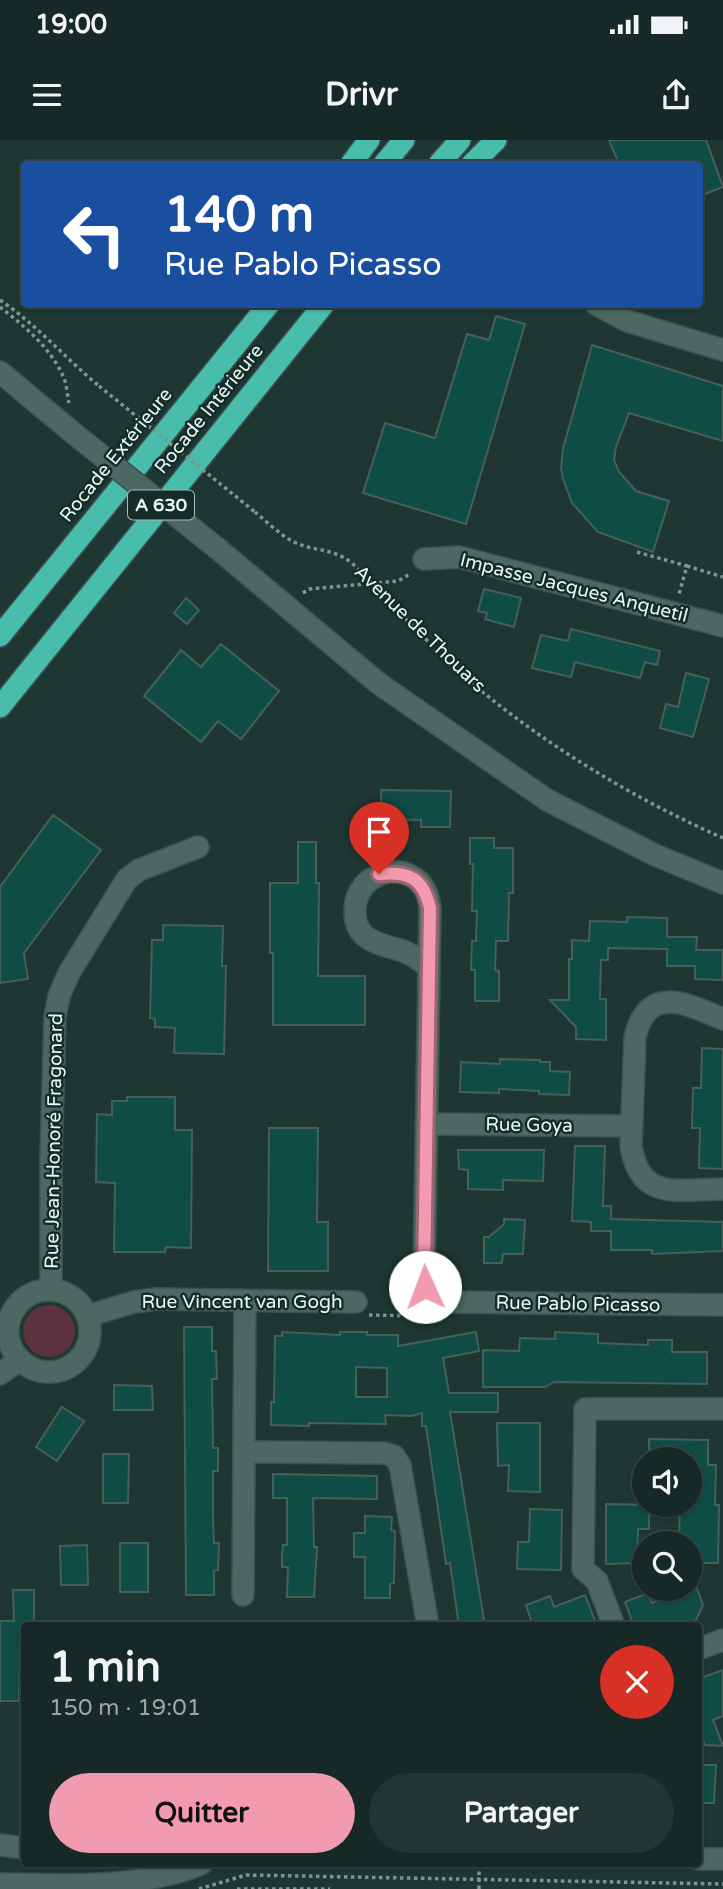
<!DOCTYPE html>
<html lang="fr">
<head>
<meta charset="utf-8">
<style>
  :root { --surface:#162926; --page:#233532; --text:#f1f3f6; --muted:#9ea6a7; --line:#354543; --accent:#f29aaf }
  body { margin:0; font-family:"Varela Round",sans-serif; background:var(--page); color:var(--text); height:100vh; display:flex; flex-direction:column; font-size:26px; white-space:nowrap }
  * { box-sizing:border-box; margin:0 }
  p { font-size:23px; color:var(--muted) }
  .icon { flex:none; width:38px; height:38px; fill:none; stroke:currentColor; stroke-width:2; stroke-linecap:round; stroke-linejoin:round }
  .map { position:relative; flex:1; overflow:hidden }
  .side { position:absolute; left:21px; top:1482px; width:681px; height:245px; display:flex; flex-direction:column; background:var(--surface); border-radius:7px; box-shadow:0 2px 5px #0004,0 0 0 2px var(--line) }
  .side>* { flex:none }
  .guide { position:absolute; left:21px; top:21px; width:682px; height:147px; border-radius:7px; box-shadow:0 2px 5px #0004,0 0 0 2px var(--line); background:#1a4fa0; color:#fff; overflow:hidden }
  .buttons { position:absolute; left:632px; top:1307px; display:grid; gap:14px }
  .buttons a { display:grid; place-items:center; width:70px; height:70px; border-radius:50%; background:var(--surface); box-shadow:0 2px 5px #0004,0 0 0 2px var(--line); font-size:35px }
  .pin { position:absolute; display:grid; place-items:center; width:60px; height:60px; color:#fff; margin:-72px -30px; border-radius:50% 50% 50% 0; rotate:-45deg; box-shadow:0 0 7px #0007 }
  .pin .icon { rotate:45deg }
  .me { position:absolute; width:77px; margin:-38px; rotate:358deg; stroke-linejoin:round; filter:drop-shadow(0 0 5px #0008) }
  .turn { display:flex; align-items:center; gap:24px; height:147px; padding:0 28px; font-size:32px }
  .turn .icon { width:91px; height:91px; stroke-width:2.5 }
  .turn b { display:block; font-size:49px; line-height:60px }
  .round { display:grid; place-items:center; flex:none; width:74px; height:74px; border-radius:37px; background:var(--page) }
  .headline { display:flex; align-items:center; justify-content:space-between; height:119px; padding:0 28px }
  h1 { font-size:42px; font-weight:800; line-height:52px }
  .button { display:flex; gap:14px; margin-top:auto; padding:14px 28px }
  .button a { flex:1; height:80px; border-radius:42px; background:var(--accent); color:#111; font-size:28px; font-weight:800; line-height:80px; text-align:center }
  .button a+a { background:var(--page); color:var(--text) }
  .status { display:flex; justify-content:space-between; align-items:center; height:49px; padding:0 35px; background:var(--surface); direction:ltr }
  .status svg { height:19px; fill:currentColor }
  header { display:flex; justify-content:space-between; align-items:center; height:91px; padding:0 28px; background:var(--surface); font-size:32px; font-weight:800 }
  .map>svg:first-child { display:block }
</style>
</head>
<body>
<div class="status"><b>19:00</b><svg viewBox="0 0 49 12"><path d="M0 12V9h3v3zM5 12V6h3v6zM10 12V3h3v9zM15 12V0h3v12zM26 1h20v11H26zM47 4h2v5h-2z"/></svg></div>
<header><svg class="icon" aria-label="menu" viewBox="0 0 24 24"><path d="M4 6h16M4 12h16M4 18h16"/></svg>Drivr<svg class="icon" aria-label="share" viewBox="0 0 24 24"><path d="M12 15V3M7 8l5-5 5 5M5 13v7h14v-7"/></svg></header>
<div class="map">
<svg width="723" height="1749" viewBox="0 0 723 1749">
  <rect width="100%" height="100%" fill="#1e3733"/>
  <circle fill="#5b323d" cx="49" cy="1191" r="26"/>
  <g fill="#0f4c44" stroke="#455f59" stroke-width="2" fill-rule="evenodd">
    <path d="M609,0H706L723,47L700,56V24H619Z"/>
    <path d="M496,176L525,184L466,384L363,353L385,283L435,298L467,194L489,200Z"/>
    <path d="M592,205L723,246V301L629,273L616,307L614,320L619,332L636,351L669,361L653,412L598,392L572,363L563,339L561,328L563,309Z"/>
    <path d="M484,449L521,458L514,487L485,479L487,473L478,471Z"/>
    <path d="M186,458L199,470L187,484L174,473Z"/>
    <path d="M571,489L660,511L657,525L645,522L640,538L575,522L571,537L532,528L541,495L568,501Z"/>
    <path d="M221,504L279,551L241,599L218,581L201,602L144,556L181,510L201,527Z"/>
    <path d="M686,533L709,539L693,597L660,588L666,564L678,567Z"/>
    <path d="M381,650L451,651L450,687H421V680L381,679Z"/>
    <path d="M53,675L101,710L24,813L28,839L0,843V747Z"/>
    <path d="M470,698H494V708H513V753H509L508,801H496L495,830L499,831V861H475V830H471L472,801H476L477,771H472L473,724H470Z"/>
    <path d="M298,702H316V743H319L318,836H365V885H273V813H270V743H298Z"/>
    <path d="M627,777L667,778V797H697L696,810H723V840L695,839V826H667V809L608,808V820H601L600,859H606V900L576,899V887L550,860H569V819H572V800L589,801L590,781L627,782Z"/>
    <path d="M163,785L223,786L222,826H226L224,914L174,913L175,888L155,887V879L150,878L152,800H163Z"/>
    <path d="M702,908L723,909V1029L699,1028L700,988H692L693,948H701Z"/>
    <path d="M500,919L540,920V922H550V931L570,932L569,955L539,954V951L521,950L499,949V953L460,952L461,922L500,924Z"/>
    <path d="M127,957H175V990H192L191,1108L166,1107L165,1112H114L115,1043L96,1042L97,974L112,975V961H127Z"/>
    <path d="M269,988H318L317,1082H328V1131H268Z"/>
    <path d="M575,1006H605L603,1066H611V1079L723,1082V1111L652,1114V1110H611V1091H591V1082L572,1081Z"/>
    <path d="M458,1010H544L543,1041L503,1040V1050L468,1049V1030L459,1029Z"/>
    <path d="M504,1079L525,1080L523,1114H503L502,1123H484V1097H489L504,1084Z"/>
    <path d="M184,1187H212V1211H216L217,1239H212L213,1308H218V1331H213V1377L214,1403H219L218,1430L214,1431V1455H186Z"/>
    <path d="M282,1192L340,1195V1192H367V1195H398V1206L476,1192L479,1211L443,1218L449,1253H498V1272H450L485,1486H459L450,1423L446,1424L426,1286H422V1273L411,1276L385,1275L386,1284L309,1283V1286L271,1285V1262H274L275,1196H282ZM356,1227L387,1228V1257H356Z"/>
    <path d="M555,1192L598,1194V1203L648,1205V1200H672V1212H707V1244L554,1242L545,1247H483V1210L519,1211L520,1198L555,1199Z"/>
    <path d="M114,1245L152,1246L153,1270H114Z"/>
    <path d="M62,1267L84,1281L57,1321L36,1307Z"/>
    <path d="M497,1283H540V1352L508,1351L509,1325L498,1326Z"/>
    <path d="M649,1299L708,1300V1325H716L715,1365H719L718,1423H690V1404H679L680,1365H690V1320H649Z"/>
    <path d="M103,1314H129L128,1363H103Z"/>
    <path d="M273,1334L377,1336V1359L313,1358L314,1407H317L314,1457H287L288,1427H282V1416L283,1405H287V1358H273Z"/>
    <path d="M606,1364L649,1365V1389H638L637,1423L606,1424Z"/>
    <path d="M530,1369L562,1370L561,1430L517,1429L518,1402H529Z"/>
    <path d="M365,1376L392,1377L391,1390L395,1391L394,1443L390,1444V1458H365V1417H354V1393H365Z"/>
    <rect x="120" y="1403" width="28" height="49"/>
    <path d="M87,1405L88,1445H61L60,1406Z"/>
    <path d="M696,1446L703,1465L696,1480L681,1486H634L625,1462L648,1453L652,1463Z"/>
    <path d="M13,1450H34V1486H24V1501H20L19,1561H0V1481H14Z"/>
    <path d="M585,1455L597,1486H533L526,1465L550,1456L554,1467Z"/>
    <path d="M723,1530V1576L713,1580L723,1606L705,1605L698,1588V1539Z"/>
    <path d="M698,1625H716L714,1663H698Z"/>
  </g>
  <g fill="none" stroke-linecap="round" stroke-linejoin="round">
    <g stroke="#3c524f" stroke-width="24">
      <g id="minor">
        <path d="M596,164L627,181L723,210"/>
        <path d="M0,232L72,292"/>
        <path d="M218,409L378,543L547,660L655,715L723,743"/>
        <path d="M424,419L459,417L723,486"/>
        <path d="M428,827C420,820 411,813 400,810C388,806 376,805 365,796C358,790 355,781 355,772C354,730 410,717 426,752C428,756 429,763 430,768L424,1136C426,1151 430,1160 445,1162L723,1165"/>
        <path d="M723,879C687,864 648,843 635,897L631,1006C640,1062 678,1049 723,1049"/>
        <path d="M426,984L632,986"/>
        <path d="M51,1150V1020L55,877L59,856L69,833L127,739L139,730L198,707"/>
        <circle cx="49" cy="1191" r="41"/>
        <path d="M87,1176L134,1162L156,1159L356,1162"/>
        <path d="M0,1234L20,1220"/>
        <path d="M244,1312L384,1313L394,1316L400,1325L428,1486"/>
        <path d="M243,1455L245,1161"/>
        <path d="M614,1486L597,1441L583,1429L585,1269H723"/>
        <path d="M698,1509L723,1500"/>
        <path d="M0,1705L24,1708"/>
        <path d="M698,1719H723"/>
        <path d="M0,1744C67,1745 139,1749 201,1724"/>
      </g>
    </g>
    <g stroke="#3c524f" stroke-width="24">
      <g id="highway">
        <path d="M351,24L369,0"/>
        <path d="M384,24L404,0"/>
        <path d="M439,24L460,0"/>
        <path d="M472,24L496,0"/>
        <path d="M0,496L269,164"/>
        <path d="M0,567L324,164"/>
      </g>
    </g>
    <g stroke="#809591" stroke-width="3.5" stroke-dasharray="3.5 3.5" stroke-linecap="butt">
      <path d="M0,160C37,185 65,218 99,246"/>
      <path d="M0,167C24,186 50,207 63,236C67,244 67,255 69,263"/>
      <path d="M255,372C267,382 280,395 294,402C315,412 329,407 351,422C395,467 437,514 485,554C557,612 639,661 723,698"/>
      <path d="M637,412L687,426L679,454"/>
      <path d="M687,426L723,437"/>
      <path d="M303,453L309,449L398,441L410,434"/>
      <path d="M369,1175L425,1176"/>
      <path d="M199,1749L246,1735L723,1744"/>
      <path d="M237,1749H330"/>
      <path d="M479,1749V1724"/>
    </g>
    <use href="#minor" stroke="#4d6862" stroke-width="21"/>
    <use href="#highway" stroke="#49bdab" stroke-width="21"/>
    <g stroke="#3c524f" stroke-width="24" stroke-linecap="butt">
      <path id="minor-bridge" d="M72,292L218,409"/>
    </g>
    <path stroke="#809591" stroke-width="3.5" stroke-dasharray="3.5 3.5" stroke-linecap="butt" d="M99,246L255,372"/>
    <use href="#minor-bridge" stroke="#4d6862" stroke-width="21"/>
  </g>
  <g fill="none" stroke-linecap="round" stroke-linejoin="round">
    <g stroke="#9d6472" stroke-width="18">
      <path id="route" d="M379,734C409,731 423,738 430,768L424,1136L425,1147"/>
    </g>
    <use href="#route" stroke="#f29aaf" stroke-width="12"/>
  </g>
  <g text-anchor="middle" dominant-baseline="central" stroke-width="5" stroke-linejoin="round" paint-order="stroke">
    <rect fill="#142d29" stroke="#a9bbb8" stroke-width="2" x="128" y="350.5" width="66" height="29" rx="5"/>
    <g font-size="18" font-weight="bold" fill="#e9f8f5">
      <text x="161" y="365">A 630</text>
    </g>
    <g font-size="19" fill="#e9f8f5" stroke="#142d29">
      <text transform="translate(209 269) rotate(-51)">Rocade Intérieure</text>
      <text transform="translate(116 315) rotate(-51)">Rocade Extérieure</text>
      <text transform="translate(574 448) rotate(14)">Impasse Jacques Anquetil</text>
      <text transform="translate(420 489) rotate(44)">Avenue de Thouars</text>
      <text transform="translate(529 985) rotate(1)">Rue Goya</text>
      <text transform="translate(54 1001) rotate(-89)">Rue Jean-Honoré Fragonard</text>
      <text x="242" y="1162">Rue Vincent van Gogh</text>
      <text transform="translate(578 1164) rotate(1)">Rue Pablo Picasso</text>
    </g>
  </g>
</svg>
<div class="buttons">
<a><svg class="icon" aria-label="sound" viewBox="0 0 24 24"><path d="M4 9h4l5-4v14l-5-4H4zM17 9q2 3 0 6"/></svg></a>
<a><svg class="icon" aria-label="search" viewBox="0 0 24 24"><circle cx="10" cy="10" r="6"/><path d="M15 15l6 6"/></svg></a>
</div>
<div class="pin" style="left:379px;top:734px;background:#d93025"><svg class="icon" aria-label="arrive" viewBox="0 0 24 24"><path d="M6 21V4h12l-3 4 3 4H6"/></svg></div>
<svg class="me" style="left:425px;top:1147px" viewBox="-20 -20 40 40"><circle r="19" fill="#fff"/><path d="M0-13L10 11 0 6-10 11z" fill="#f29aaf"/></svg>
<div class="guide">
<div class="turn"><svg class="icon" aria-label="left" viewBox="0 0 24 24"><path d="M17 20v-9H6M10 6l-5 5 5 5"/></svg><div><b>140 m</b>Rue Pablo Picasso</div></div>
</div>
<section class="side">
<div class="headline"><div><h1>1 min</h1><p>150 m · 19:01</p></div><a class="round" style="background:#d93025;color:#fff"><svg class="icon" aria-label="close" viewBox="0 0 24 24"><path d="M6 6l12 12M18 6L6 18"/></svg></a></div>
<div class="button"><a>Quitter</a><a>Partager</a></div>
</section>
</div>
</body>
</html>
